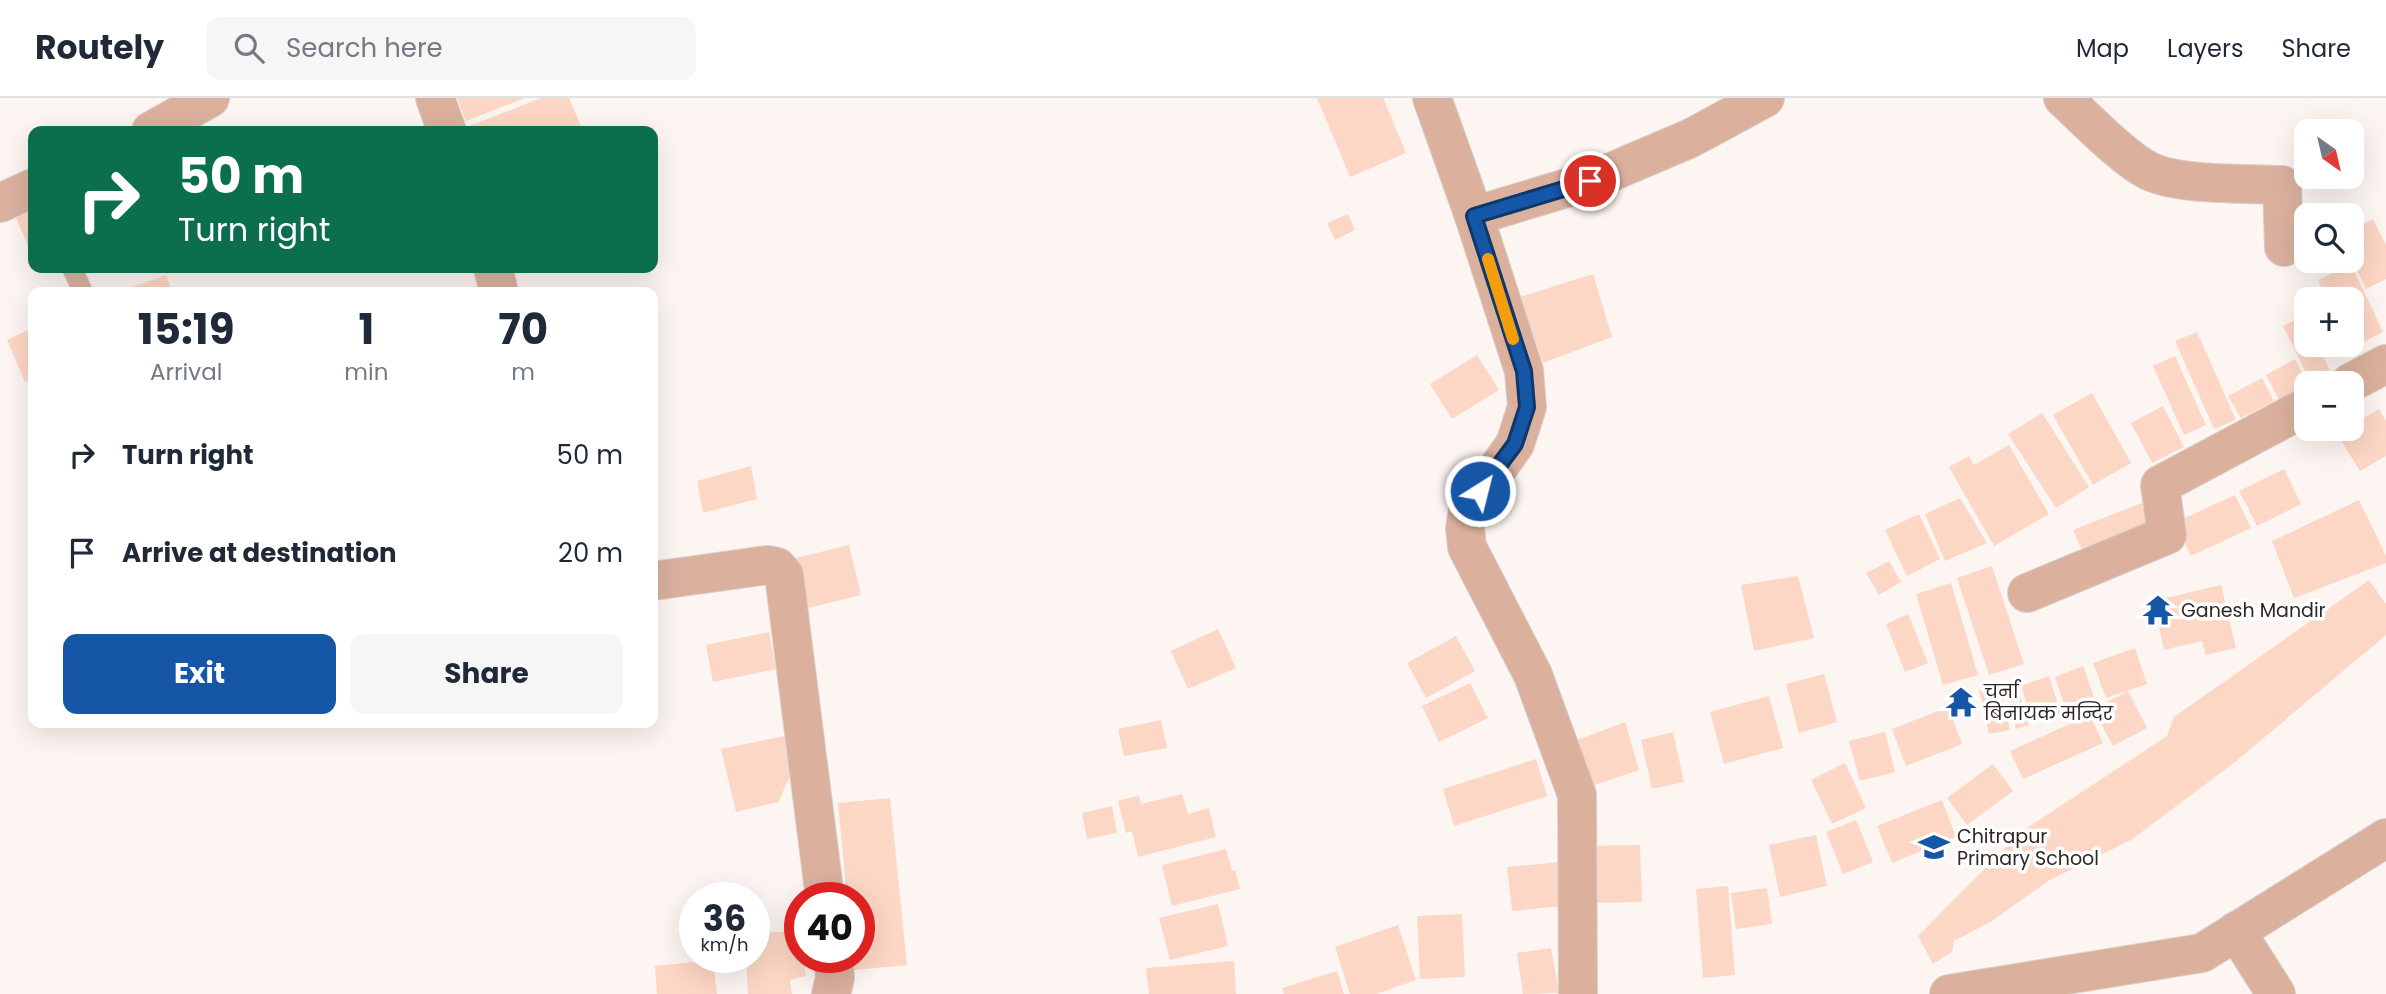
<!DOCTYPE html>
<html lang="en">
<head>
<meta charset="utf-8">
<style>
  :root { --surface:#fff; --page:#f6f6f7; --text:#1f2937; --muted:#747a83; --line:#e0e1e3; --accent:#1656a6 }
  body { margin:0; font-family:Poppins,"Noto Sans Devanagari",sans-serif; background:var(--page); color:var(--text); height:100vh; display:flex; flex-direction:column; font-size:26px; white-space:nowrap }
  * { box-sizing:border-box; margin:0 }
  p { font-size:23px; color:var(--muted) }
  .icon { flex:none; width:38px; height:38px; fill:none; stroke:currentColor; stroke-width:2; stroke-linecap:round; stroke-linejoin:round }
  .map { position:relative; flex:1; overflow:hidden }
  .panel { position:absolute; left:28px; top:189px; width:630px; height:441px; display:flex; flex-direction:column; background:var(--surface); border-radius:14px; box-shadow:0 7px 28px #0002 }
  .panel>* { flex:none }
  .guide { position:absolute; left:28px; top:28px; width:630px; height:147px; border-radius:14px; box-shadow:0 7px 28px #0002; background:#0b6e4f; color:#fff; overflow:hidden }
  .needle { width:46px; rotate:146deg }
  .buttons { position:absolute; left:2294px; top:21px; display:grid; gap:14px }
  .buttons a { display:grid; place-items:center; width:70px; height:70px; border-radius:14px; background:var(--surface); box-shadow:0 7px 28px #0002; font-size:35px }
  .speed { position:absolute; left:679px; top:784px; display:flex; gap:14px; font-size:35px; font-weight:700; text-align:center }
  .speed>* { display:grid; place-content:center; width:91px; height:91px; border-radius:50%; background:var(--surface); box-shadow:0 7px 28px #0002; line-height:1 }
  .speed small { font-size:18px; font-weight:400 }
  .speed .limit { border:10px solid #d22; background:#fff; color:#111 }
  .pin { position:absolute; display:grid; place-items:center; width:60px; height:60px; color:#fff; margin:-30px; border:4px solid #fff; border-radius:50%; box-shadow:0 2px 7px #0007 }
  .me { position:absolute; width:77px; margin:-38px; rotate:36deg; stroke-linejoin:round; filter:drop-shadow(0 0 5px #0008) }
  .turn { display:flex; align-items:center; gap:24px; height:147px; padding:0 35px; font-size:32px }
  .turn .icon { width:91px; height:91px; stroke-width:2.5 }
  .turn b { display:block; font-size:49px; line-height:60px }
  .eta { display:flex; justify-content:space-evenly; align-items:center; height:119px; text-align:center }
  .eta b { font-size:42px; font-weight:700; line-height:49px }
  .button { display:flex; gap:14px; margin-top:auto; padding:14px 35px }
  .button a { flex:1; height:80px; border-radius:14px; background:var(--accent); color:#fff; font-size:28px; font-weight:700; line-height:80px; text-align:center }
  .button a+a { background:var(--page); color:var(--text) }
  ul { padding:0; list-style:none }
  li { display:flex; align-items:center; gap:21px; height:98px; padding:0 35px }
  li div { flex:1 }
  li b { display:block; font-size:26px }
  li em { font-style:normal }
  header { display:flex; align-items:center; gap:42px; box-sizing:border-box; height:98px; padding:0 35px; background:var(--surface); border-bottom:2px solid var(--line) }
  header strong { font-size:33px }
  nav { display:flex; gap:38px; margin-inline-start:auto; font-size:24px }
  .search { width:490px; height:63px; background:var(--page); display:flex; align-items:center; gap:18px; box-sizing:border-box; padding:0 24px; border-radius:14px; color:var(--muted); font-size:26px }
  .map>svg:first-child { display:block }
</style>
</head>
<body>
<header>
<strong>Routely</strong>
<div class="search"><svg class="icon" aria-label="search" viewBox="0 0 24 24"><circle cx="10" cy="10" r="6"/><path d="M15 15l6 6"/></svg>Search here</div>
<nav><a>Map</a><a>Layers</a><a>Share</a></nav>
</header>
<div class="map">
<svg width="2386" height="896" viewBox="0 0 2386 896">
  <rect width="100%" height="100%" fill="#fdf5f1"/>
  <g fill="#fdd7c5">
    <path d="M457,0H525L466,23Z"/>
    <path d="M541,0H569L583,33H469L467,29Z"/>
    <path d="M1317,0H1383L1406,55L1350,79Z"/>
    <path d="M33,112V159L16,120Z"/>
    <path d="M1348,116L1355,132L1335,142L1327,125Z"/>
    <path d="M2373,121L2386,147V181L2366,191L2352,162V131Z"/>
    <path d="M2351,166L2383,234L2350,251L2348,247H2352V201H2327L2318,182Z"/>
    <path d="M1593,176L1612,239L1543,265L1520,199Z"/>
    <path d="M166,177L172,194H119Z"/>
    <path d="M2304,218L2306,223V247H2318L2333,280L2322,285H2311L2283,228Z"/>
    <path d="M33,230V280L25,284L7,242Z"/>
    <path d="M2197,234L2236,322L2214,331L2175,243Z"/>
    <path d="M1477,257L1499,292L1452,321L1430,286Z"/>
    <path d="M2175,258L2206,327L2184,337L2153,268Z"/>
    <path d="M2295,261L2308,285L2279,302L2266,277Z"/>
    <path d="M2262,280L2274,303L2241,320L2228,298Z"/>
    <path d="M2092,295L2131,365L2093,387L2053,317Z"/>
    <path d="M2163,308L2184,349L2152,365L2131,325Z"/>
    <path d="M2379,311L2386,323V358L2360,373L2337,336L2346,331H2352V327Z"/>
    <path d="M2042,315L2089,389L2056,410L2008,336Z"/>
    <path d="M2009,347L2049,416L1994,448L1949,369L1969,358L1974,367Z"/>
    <path d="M751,368L757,401L703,415L697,383Z"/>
    <path d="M2284,371L2301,406L2257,428L2239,393Z"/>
    <path d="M2235,397L2251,430L2191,458L2176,424Z"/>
    <path d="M1960,400L1987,445L1945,463L1925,416Z"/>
    <path d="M2359,402L2386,458V465L2294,500L2272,443Z"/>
    <path d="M2142,405L2154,433L2105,456L2081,450L2073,432Z"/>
    <path d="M1919,416L1940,461L1907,478L1885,432Z"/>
    <path d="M849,447L861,497L800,512L788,462Z"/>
    <path d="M1889,463L1901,484L1879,497L1866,475Z"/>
    <path d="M1992,468L2024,566L1989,577L1957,480Z"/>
    <path d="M1798,478L1814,540L1754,553L1741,487Z"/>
    <path d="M2369,482L2386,506V537L2235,664L2131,742L2048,783L1992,823L1954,843L1952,854L1933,866L1918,838L2021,734L2167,638L2174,619Z"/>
    <path d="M1951,485L1978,577L1943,587L1916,496Z"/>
    <path d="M2221,487L2236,550L2206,557L2202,543L2164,552L2153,503Z"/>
    <path d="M1908,516L1928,565L1905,574L1886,526Z"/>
    <path d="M1218,531L1236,570L1188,591L1171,553Z"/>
    <path d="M769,534L776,571L713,584L706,547Z"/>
    <path d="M1456,538L1475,573L1426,600L1407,565Z"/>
    <path d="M2135,550L2147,586L2106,600L2093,565Z"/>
    <path d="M2083,568L2095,602L2066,612L2055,579Z"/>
    <path d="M1824,576L1837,624L1799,635L1786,586Z"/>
    <path d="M2049,578L2061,615L2033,625L2021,588Z"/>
    <path d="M2016,584L2029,627L2016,631L2003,588Z"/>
    <path d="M1470,585L1488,620L1439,644L1422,608Z"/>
    <path d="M1999,587L2010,632L1989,636L1979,592Z"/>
    <path d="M2128,593L2147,630L2113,648L2093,611Z"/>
    <path d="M1769,598L1783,650L1724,666L1710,614Z"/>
    <path d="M1948,609L1962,646L1906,668L1892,631Z"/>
    <path d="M2090,617L2103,645L2023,681L2010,653Z"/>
    <path d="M1161,622L1167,650L1124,658L1118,631Z"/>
    <path d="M1625,624L1639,672L1583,691L1572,644Z"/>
    <path d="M1673,634L1684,684L1652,691L1641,642Z"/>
    <path d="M1885,634L1895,674L1860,683L1849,643Z"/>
    <path d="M789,637L793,672L778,704L736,714L721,651Z"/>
    <path d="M1536,661L1547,698L1454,728L1443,691Z"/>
    <path d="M1845,665L1866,710L1832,726L1811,682Z"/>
    <path d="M1993,666L2013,693L1967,727L1947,700Z"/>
    <path d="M1182,696L1188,716L1209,710L1216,739L1138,759L1132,733L1126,735L1118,703L1139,697L1141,706Z"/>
    <path d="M890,700L907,867L854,872L853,859H859V800H847L838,705Z"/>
    <path d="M1942,702L1956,739L1892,765L1877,728Z"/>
    <path d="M1112,708L1117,735L1087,741L1082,715Z"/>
    <path d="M1856,722L1873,764L1843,776L1826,734Z"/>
    <path d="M1816,737L1827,788L1780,799L1769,747Z"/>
    <path d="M1640,747L1642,804L1593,805L1592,748Z"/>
    <path d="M1226,751L1232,773L1235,772L1240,791L1172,808L1162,767Z"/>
    <path d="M1560,764L1564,808L1512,813L1507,769Z"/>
    <path d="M1728,788L1735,877L1703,880L1696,791Z"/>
    <path d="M1767,790L1772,826L1736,831L1731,795Z"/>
    <path d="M1218,806L1228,848L1170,862L1159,820Z"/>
    <path d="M1462,816L1465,879L1420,881L1417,818Z"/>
    <path d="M1398,827L1416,882L1376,896H1350L1335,849Z"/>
    <path d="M799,833L800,859H803L806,878L790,882L792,896H748L746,859H754V835Z"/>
    <path d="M1551,850L1559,895L1523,896L1517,855Z"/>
    <path d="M713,862L717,896H657L655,868Z"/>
    <path d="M1234,863L1236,896H1149L1146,870Z"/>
    <path d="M1337,873L1344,896H1284L1282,890Z"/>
  </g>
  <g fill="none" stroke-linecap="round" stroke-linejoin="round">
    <g stroke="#d7d0cc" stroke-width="21">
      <path id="service" d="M72,170L83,194"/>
    </g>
    <g stroke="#d7d0cc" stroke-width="40">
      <g id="minor">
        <path d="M435,0L447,33"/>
        <path d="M2063,0C2085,20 2123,60 2149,73C2181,88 2245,85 2282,87L2284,149"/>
        <path d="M151,33L210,0"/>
        <path d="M0,105L33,90"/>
        <path d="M1474,118L1590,83L1691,40L1765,0"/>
        <path d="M493,170L499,194"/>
        <path d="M2350,285L2386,266"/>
        <path d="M653,483L768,467L777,469L784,477L825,800"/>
        <path d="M2027,495L2167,437L2160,387L2306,309"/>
        <path d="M2236,833L2276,896"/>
        <path d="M831,896L835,880L833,859"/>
        <path d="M1949,896L2202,855L2386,740"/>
      </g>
    </g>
    <g stroke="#d7d0cc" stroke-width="40">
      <path id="tertiary" d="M1432,0L1474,118L1524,273L1527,309L1515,346L1468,412L1465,430L1467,449L1533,577L1577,697L1578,896"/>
    </g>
    <use href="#service" stroke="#dbb19e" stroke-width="19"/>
    <use href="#minor" stroke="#dbb19e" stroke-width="38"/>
    <use href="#tertiary" stroke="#dbb19e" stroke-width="38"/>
  </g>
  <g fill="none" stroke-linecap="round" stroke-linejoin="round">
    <g stroke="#0e386c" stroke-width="18">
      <path id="route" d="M1480,393L1515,346L1527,309L1524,273L1474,118L1590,83"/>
    </g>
    <use href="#route" stroke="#1656a6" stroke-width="12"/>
    <path stroke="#f59e0b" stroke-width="12" d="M1488,161L1513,241"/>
  </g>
  <defs>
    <g id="temple-bare" transform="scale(2.415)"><path d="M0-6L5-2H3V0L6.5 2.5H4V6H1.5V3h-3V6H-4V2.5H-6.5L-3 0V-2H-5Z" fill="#1656a6" stroke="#fff" stroke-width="2.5" paint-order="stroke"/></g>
    <g id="school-bare" transform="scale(2.415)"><path d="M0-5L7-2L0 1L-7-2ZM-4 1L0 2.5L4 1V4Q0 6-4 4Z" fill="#1656a6" stroke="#fff" stroke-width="2.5" paint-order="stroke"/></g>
  </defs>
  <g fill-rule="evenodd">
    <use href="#temple-bare" x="2158" y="512"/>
    <use href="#temple-bare" x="1961" y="604"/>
    <use href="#school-bare" x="1934" y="749"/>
  </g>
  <g text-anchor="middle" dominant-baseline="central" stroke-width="7" stroke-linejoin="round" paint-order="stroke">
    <g font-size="19" fill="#2c2624" stroke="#fff" text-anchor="start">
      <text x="2181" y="512">Ganesh Mandir</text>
      <text x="1984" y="593">चुर्ना<tspan x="1984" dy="22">बिनायक मन्दिर</tspan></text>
      <text x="1957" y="738">Chitrapur<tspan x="1957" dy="22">Primary School</tspan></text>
    </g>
  </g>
</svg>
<div class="buttons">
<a><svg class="needle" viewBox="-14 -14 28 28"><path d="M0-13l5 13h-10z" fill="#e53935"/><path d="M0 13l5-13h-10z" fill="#747a83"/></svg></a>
<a><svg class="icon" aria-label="search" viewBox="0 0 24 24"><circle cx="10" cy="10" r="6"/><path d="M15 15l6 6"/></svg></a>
<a>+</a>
<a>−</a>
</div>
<div class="speed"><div>36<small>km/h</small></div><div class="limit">40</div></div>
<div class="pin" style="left:1590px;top:83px;background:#d93025"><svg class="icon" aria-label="arrive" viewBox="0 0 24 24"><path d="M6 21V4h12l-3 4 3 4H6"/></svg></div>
<svg class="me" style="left:1480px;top:393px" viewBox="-20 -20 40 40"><circle r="17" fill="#1656a6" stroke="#fff" stroke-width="3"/><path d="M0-11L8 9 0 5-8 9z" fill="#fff"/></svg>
<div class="guide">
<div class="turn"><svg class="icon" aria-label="right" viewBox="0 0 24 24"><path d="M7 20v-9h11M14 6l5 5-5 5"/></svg><div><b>50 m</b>Turn right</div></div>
</div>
<section class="panel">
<div class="eta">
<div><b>15:19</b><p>Arrival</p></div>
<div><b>1</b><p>min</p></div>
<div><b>70</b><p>m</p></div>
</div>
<ul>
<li><svg class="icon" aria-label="right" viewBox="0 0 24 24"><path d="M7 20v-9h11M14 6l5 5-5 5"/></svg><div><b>Turn right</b></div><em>50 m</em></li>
<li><svg class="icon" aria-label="arrive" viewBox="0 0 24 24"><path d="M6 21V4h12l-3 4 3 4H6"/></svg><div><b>Arrive at destination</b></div><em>20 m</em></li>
</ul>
<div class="button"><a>Exit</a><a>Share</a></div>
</section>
</div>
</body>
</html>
